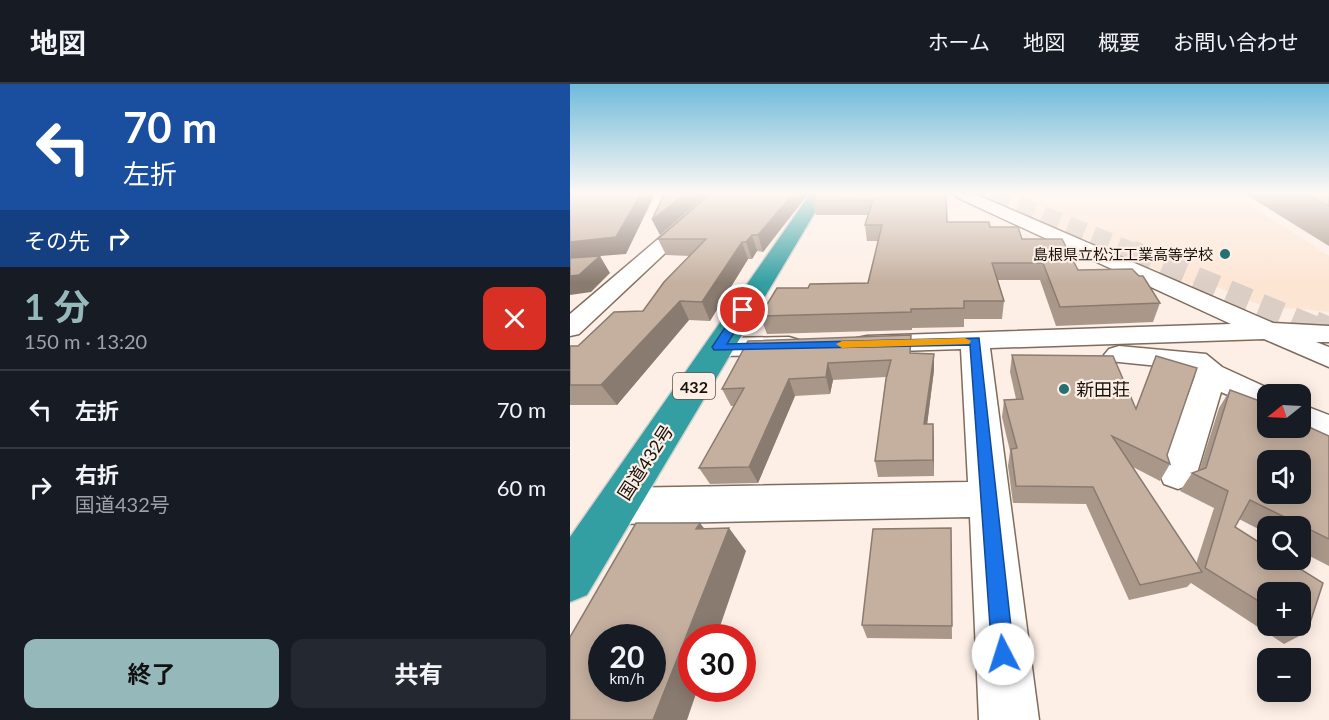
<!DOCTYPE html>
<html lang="ja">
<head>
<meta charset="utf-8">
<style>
  :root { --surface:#171b24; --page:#242831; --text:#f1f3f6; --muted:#9ea1a6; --line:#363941; --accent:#95b8bb }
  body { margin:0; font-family:Lato,"Noto Sans JP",sans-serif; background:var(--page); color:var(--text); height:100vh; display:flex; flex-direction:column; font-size:22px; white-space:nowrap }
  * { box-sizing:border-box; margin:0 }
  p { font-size:20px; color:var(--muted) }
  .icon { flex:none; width:33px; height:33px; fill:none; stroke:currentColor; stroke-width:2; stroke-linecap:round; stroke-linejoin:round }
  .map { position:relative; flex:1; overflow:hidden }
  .details { display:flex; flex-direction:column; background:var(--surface); width:570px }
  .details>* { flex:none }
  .banner { background:#1a4fa0; color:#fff; overflow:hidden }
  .needle { width:39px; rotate:252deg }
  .buttons { position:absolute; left:687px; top:300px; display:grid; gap:12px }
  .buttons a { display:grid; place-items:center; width:54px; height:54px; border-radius:12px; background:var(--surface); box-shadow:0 3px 15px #0003; font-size:30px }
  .speed { position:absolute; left:18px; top:540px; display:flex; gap:12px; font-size:30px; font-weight:700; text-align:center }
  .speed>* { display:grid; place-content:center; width:78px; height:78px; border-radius:50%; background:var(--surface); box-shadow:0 3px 15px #0003; line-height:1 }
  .speed small { font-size:15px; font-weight:400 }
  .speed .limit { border:9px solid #d22; background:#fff; color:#111 }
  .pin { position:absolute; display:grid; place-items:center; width:51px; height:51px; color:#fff; margin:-26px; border:3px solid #fff; border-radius:50%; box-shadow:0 2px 6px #0007 }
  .me { position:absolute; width:66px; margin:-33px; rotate:355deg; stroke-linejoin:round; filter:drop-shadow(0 0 4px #0008) }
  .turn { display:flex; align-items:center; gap:21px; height:126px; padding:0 24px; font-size:27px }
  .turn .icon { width:78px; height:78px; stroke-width:2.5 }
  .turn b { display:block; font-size:42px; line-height:51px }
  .then { display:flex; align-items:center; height:57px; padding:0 24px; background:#0003; gap:12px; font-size:22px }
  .round { display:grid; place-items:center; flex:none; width:63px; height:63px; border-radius:12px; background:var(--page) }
  .headline { display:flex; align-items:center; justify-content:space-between; height:102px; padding:0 24px }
  h1 { font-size:36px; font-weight:700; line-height:45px; color:var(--accent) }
  .button { display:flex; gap:12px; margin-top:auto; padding:12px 24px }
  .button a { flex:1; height:69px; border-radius:12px; background:var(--accent); color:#111; font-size:24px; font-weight:700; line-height:69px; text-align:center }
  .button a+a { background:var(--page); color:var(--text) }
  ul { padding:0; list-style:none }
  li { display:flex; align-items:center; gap:18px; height:78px; padding:0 24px; border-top:2px solid var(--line) }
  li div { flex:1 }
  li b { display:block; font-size:22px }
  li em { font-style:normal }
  header { display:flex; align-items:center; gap:36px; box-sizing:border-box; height:84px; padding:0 30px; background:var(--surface); border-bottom:2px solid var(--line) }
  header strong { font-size:28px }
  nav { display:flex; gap:33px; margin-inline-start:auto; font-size:21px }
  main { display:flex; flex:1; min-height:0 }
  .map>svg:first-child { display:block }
</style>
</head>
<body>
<header>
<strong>地図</strong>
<nav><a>ホーム</a><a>地図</a><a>概要</a><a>お問い合わせ</a></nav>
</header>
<main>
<section class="details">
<div class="banner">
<div class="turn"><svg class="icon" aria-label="left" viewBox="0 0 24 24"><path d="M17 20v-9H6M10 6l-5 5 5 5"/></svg><div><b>70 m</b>左折</div></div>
<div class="then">その先<svg class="icon" aria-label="right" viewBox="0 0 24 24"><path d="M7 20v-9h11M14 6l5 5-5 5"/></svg></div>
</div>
<div class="headline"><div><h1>1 分</h1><p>150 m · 13:20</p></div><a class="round" style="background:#d93025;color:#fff"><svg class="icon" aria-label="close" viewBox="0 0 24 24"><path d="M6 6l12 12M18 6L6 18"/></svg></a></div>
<ul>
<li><svg class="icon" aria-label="left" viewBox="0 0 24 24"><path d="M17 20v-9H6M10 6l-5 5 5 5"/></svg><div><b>左折</b></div><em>70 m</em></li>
<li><svg class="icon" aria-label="right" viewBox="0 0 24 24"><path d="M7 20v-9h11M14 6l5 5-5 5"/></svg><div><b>右折</b><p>国道432号</p></div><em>60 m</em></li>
</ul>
<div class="button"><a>終了</a><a>共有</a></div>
</section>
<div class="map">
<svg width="759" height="636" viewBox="0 0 759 636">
  <rect width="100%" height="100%" fill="#fdefe6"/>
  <path fill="#fde5d4" d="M418,110H664L759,172V228L721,224L702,226L633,197L619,200L460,131Z"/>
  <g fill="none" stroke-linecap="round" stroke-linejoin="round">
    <path stroke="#dbcec5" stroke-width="18" stroke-dasharray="18 9" stroke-linecap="butt" d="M423,110L564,168"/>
    <path stroke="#dbcec5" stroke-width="23" stroke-dasharray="23 12" stroke-linecap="butt" d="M561,167L746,244"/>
    <path stroke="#dbcec5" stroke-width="31" stroke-dasharray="31 15" stroke-linecap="butt" d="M743,242L759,249"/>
    <g stroke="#7f6c5d" stroke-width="3">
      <g id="minor">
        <path d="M141,110H158L9,250L0,252V230Z"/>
        <path d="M384,110H405L703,239L759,242V258H746L759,263V283L694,255L420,264L469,636H409L400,433L47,440L32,435L26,422L32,409L47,404L398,398L391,265L297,268L287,266L283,260L287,254L297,252L661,240L386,113Z"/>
        <path d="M219,253L229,256L233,262L229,268L219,271L148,272L138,269L134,263L138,257L148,254Z"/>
        <path d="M549,262L636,270L652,283L711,310H698V328L651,308L627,389L622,400L608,405L594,400L589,389L625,292L618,285L539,277L534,271L539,265Z"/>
        <path d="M730,320L759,331V359L723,344H730Z"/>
      </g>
    </g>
    <g stroke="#d1d0ce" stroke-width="3">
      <path id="highway" d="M240,110H256L17,511L0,518V453Z"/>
    </g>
    <use href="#minor" fill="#fff" fill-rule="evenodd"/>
    <use href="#highway" fill="#349fa2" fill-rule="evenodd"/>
  </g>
  <g fill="#a9978a" fill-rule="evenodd">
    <path d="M238,110L193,168L187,167L182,175H178L140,237L119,236L47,321H0V262H8L73,227L120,172L96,171L88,155Z"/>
    <path d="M376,110L377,138L420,143L452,155L508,186L590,219L583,238L486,242L470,196H428L434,217L432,235H394V243L342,244V246L197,250L190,232L238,204L298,199L308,157H297L295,141L298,131H246L243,117Z"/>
    <path d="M675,110H759V162Z"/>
    <path d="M178,257L342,269L364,270V286L357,340H363L364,392L308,393L305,377L316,293L263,296L260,310L225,312L188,399L140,400L129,384L164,322H161L152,305Z"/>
    <path d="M442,271L566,324L586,272L597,371L600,380L590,397L563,383L626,480L644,424L610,407L622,389L629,387L649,324L660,306L698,344L759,352V482L730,467V442H698V450L669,435L665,443L737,548L714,560L621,499L617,503L559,516L516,420L443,419L438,382L440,367L432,333L434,316L446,315L440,288ZM698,508L730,542H698Z"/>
    <path d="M381,444L382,555L297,554L292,541Z"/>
  </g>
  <g fill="#8a7b70">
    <path d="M71,110H85L56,170L30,172L40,189L21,208L0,211V158Z"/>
    <path d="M115,110H138L90,151L82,136Z"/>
    <path d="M223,110H238L193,168L188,151Z"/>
    <path d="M182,151L187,167L182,175L176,158Z"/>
    <path d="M172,158L178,175L140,237L132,218Z"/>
    <path d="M110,217L119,236L47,321L31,301Z"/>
    <path d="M364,270V286L355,357L354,340Z"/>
    <path d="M258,279L263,296L260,310L256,293Z"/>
    <path d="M219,295L225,312L188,399L179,383Z"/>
    <path d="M363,340L364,356V392L363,376Z"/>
    <path d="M130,439L148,462L126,445Z"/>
    <path d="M159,444L176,467L146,554H122V604H128L117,636H83Z"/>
  </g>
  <g fill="#c5b0a0" stroke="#8a7b70" stroke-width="1.5" fill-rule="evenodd">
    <path d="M0,110H71L46,153L0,158Z"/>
    <path d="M94,110H115L82,136Z"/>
    <path d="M140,110H223L188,151H182L176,158H172L132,218L110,217L31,301H0V262H8L44,228L73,227L94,198L136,155H88Z"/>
    <path d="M247,110H376L377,138H419L420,143H448L452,155H492L508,186L562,185L569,192H573L590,219L490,223L473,179H422L434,217H394V224L341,225V228L190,232L207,204H238L240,200L298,199L312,141H295L303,116L243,117Z"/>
    <path d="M736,110H759V122Z"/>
    <path d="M30,172L9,191L0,192V174Z"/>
    <path d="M341,251L340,269L364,270L354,340H363V376L305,377L316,295L321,276L258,279L256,293L219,295L179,383L129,384L174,304L152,305L178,257Z"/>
    <path d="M442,271L543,272L566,325L586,272L627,284L597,371L600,380L542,352L632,488L570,501L523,403L446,402L441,365L447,364L434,316L453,315Z"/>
    <path d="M660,306L698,320V344H730V339L759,352V455L680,416L665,443L698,464V476H716L753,499L737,548L727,542H730V508H698V523L635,484L658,407L622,389L636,384ZM698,376H730V410H698Z"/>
    <path d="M66,439H130L126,445L159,444L83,636H0V553ZM32,554H82V604H32Z"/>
    <path d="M381,444L382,542L292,541L303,445Z"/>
  </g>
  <linearGradient id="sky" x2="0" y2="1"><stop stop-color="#6fbbdb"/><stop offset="0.55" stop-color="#fef8f4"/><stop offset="1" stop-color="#fef8f4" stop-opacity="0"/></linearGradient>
  <rect width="759" height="199" fill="url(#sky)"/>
  <path fill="#1a73e8" stroke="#114b97" stroke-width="1.5" d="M173,222L178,226L157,260L409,254L444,570L441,578L433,581L425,578L422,570L400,261L144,266L142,263L169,223Z"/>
  <path fill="#f59e0b" d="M395,254L401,257L399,260L272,264L266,260L272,257Z"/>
  <g fill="#257072" stroke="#fdefe6" stroke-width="2">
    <circle cx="655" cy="170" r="6"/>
    <circle cx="494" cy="305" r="6"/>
  </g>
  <g text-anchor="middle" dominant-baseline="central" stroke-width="4.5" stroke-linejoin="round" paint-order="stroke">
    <g font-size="15" fill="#19120c" stroke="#fdefe6" text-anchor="end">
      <text x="643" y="170">島根県立松江工業高等学校</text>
    </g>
    <rect fill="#fdefe6" stroke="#5d544d" stroke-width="1.5" x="103" y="289" width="42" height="26" rx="4.5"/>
    <g font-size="16" font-weight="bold" fill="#19120c">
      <text x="124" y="302">432</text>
    </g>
    <g font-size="18" fill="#19120c" stroke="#fdefe6" text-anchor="start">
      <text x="506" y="305">新田荘</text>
    </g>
    <g font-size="18" fill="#19120c" stroke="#fdefe6">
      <text transform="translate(75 378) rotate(-57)">国道432号</text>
    </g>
  </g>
</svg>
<div class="buttons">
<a><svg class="needle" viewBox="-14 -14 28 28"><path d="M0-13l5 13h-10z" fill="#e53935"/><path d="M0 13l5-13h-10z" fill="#9ea1a6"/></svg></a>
<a><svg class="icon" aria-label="sound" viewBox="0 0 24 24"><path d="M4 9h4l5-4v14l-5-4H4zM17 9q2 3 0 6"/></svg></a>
<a><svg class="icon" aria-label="search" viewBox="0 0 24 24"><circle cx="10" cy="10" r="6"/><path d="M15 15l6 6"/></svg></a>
<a>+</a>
<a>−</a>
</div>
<div class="speed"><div>20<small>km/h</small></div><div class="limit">30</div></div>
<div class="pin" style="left:173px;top:226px;background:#d93025"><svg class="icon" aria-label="arrive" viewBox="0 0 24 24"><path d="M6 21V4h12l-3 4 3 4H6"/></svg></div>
<svg class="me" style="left:433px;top:570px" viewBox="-20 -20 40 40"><circle r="19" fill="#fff"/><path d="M0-13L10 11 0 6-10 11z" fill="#1a73e8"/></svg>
</div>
</main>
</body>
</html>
